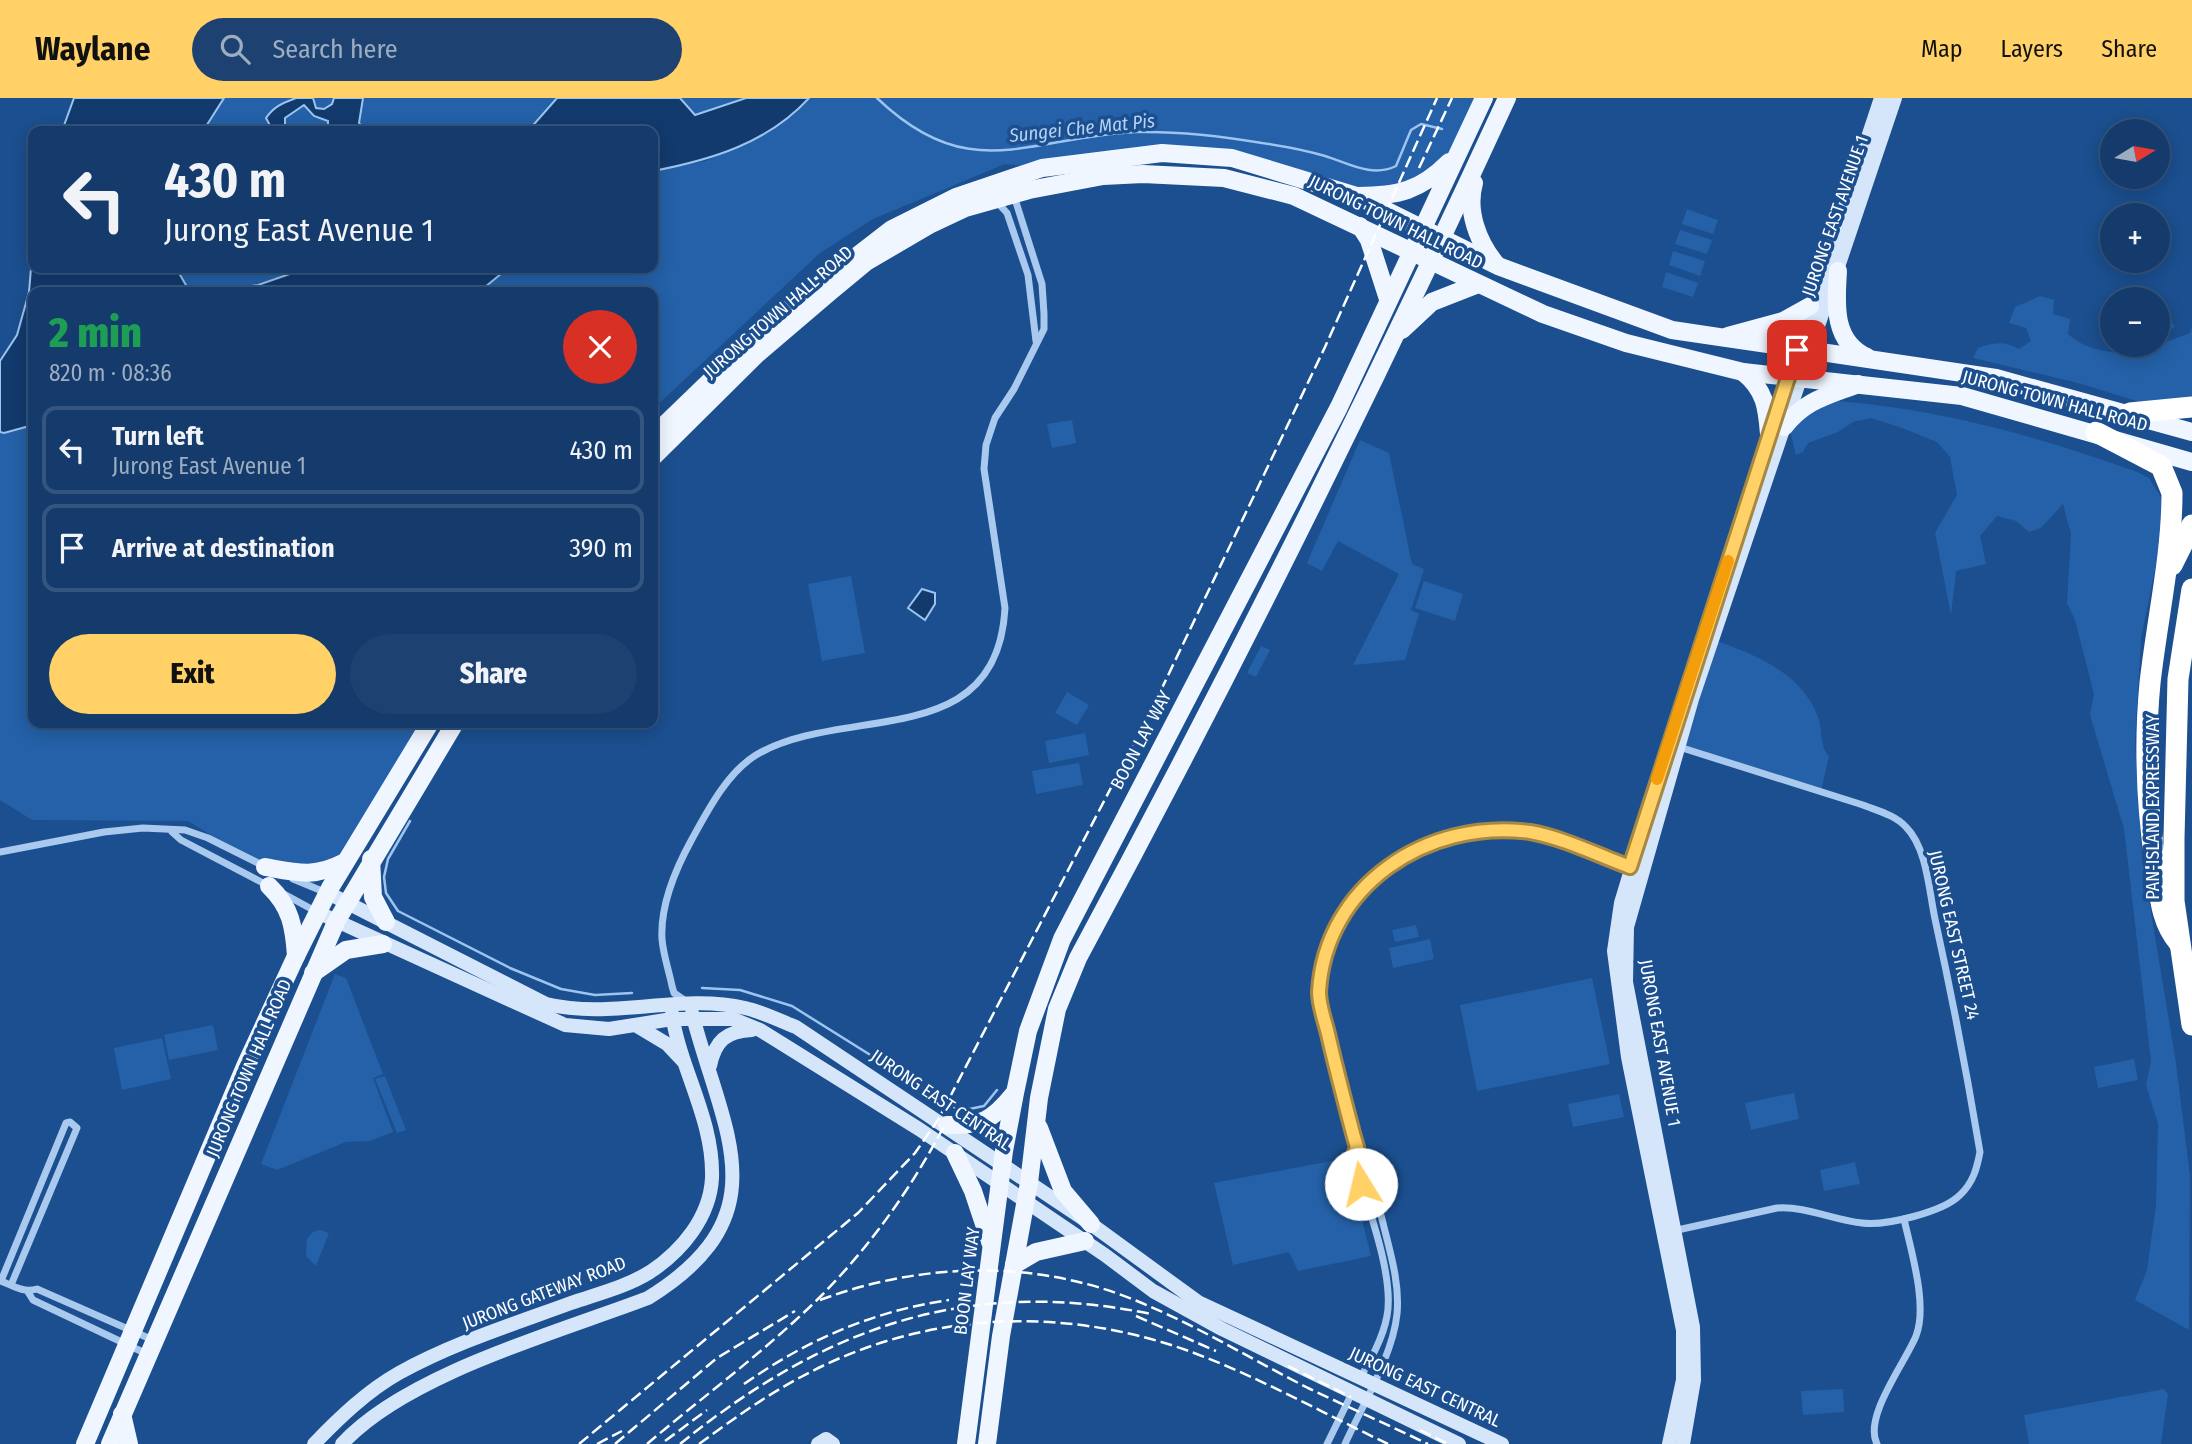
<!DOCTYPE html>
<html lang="en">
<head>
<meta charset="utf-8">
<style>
  :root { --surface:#143b6b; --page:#1d4271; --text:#f1f3f6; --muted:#9dadc1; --line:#33557e; --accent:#ffd166 }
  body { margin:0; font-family:"Fira Sans Condensed",sans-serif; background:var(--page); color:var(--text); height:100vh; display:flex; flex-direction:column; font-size:26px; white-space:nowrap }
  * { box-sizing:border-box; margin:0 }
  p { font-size:23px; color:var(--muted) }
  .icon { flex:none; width:38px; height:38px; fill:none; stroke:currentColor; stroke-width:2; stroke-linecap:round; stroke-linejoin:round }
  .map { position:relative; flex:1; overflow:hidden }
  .side { position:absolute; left:28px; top:189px; width:630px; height:441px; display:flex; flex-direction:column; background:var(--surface); border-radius:14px; box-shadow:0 4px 18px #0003,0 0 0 2px var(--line) }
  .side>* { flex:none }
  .hud { position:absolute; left:28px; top:28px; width:630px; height:147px; border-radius:14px; box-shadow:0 4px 18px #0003,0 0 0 2px var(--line); background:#143b6b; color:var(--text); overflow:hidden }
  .needle { width:46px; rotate:79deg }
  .buttons { position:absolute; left:2100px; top:21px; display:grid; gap:14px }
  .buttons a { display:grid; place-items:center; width:70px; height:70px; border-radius:50%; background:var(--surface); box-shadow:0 4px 18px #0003,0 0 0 2px var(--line); font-size:35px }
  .pin { position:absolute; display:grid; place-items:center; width:60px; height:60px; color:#fff; margin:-30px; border-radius:14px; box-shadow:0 4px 10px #0006 }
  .me { position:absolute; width:77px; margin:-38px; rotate:351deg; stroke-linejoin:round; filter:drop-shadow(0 0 5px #0008) }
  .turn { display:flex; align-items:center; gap:24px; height:147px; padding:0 21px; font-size:32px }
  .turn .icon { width:91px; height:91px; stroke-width:2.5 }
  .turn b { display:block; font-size:49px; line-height:60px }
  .round { display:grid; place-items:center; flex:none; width:74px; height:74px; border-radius:37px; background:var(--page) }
  .head { display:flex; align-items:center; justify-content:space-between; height:119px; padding:0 21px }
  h1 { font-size:42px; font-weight:800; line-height:52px; color:#1e9e55 }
  .primary-button { display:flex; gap:14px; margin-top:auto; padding:14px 21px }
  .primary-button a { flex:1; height:80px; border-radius:42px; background:var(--accent); color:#111; font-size:28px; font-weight:800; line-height:80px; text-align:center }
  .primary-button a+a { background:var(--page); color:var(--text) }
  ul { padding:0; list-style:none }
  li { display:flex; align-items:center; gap:21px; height:88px; margin:0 14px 10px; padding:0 7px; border:4px solid var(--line); border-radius:14px }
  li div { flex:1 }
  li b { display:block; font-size:26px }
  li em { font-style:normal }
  header { display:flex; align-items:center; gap:42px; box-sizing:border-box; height:98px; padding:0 35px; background:var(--accent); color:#111 }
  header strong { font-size:33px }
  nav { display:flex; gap:38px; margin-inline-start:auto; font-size:24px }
  .search { width:490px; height:63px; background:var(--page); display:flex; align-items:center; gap:18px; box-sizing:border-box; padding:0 24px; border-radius:38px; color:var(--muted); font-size:26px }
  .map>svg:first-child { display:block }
</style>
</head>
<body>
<header>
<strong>Waylane</strong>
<div class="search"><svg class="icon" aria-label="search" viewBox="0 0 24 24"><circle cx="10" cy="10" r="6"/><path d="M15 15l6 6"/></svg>Search here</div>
<nav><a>Map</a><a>Layers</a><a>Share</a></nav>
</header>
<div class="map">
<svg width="2192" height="1346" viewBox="0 0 2192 1346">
  <rect width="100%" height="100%" fill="#1b4f8f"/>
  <g fill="#2461a8">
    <path d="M224,0H557L528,33H203Z"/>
    <path d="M680,0H746L695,17Z"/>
    <path d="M809,0H1484L1434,79L1372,98L1232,60L1042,70L1005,66L873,121L820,155L653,311V194H479L508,170H653V73L706,63L791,19Z"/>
    <path d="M1687,111L1718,122L1713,136L1682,126Z"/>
    <path d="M1680,132L1712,142L1707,156L1675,146Z"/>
    <path d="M1673,153L1705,163L1700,178L1669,167Z"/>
    <path d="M176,170H307C268,184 232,194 190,194Z"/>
    <path d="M1666,174L1698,185L1693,199L1662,189Z"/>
    <path d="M2040,198L2054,202L2053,216L2070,221L2068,236C2089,255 2115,254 2142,258L2144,247H2158L2190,235L2192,229V306L2156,309L2078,285L1973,260L1978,250C1994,244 2005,243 2019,251L2031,243L2026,230L2009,225L2015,209Z"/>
    <path d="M2158,208L2175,228L2159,242L2158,240Z"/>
    <path d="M1837,303C1941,311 2040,339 2137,374L2149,380L2162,401L2163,431L2141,541L2135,644L2142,760L2176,965L2190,1078L2189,1232L2135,1202L2147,1172L2156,1107L2158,1026L2146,987L2151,963L2124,731L2090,617L2094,596L2075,522L2067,505L2071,436L2063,406L2041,430L2029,434L2016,423L1997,418L1980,438L1986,466L1956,473L1951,517L1935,435L1957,397L1950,359L1937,344L1902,330L1871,320L1853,324L1838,334L1808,345L1803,354L1796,357L1790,332C1801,315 1818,308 1837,303Z"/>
    <path d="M1072,322L1076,345L1052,350L1047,326Z"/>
    <path d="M33,327V625H432L341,763L310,788L270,773L188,723L32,722L0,702V334Z"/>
    <path d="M1360,342L1389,355L1412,466L1424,471L1411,512L1419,516L1405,562L1353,567L1399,476L1338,443L1322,473L1307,465Z"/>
    <path d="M851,478L865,555L822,563L808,486Z"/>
    <path d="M1424,483L1463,496L1455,523L1415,510Z"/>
    <path d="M1714,542C1757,557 1804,576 1819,622C1823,636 1819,647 1829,658L1821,693L1678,649Z"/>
    <path d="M1261,548L1270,552L1256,579L1247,575Z"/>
    <path d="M1067,594L1089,607L1077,627L1055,615Z"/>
    <path d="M1085,635L1089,657L1049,665L1045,643Z"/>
    <path d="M1079,665L1083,687L1036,696L1032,673Z"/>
    <path d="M1416,827L1419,839L1395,844L1392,832Z"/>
    <path d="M1430,841L1434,861L1393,870L1389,850Z"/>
    <path d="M335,876L346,880L383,976L373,980L393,1034L370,1043L346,1044L277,1072L261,1066Z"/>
    <path d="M1592,880L1610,966L1477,993L1460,907Z"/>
    <path d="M213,927L218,952L169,962L164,937Z"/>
    <path d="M162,940L171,981L122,992L114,950Z"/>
    <path d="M2134,961L2138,982L2098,990L2094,969Z"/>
    <path d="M385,978L406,1032L397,1035L375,981Z"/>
    <path d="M1794,995L1799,1021L1751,1032L1745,1005Z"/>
    <path d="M1619,996L1624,1019L1573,1029L1568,1006Z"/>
    <path d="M1347,1060L1371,1158L1298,1173L1289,1154L1233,1167L1214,1085Z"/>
    <path d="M1855,1064L1860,1086L1824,1093L1820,1072Z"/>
    <path d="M320,1132L329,1135L316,1168L306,1158L307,1141L313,1134Z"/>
    <path d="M1843,1291L1844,1314L1803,1317L1801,1293Z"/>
    <path d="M2164,1291L2168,1296L2161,1346H2029L2024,1317Z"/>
  </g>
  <g fill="#123a6d" stroke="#9cc4f0" stroke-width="2">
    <path d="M74,0H224L203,33H62Z"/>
    <path d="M296,0H313L316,10L324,11L332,6L334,0H363L359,25L366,33H328V23L314,18L304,7L285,20V33L272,31L266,20C274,8 283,5 296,0Z"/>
    <path d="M557,0H680L695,17L746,0H809C768,45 711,62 653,73V33H528Z"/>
    <path d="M33,146V170H176L190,194H33V327L4,335L0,334V263L17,237L29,194Z"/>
    <path d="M307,170H508L479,194H212L258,187Z"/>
    <path d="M922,491L935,495V506L925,522L908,510Z"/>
  </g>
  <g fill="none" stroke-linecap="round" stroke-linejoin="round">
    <g stroke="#9cc4f0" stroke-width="2.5">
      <path d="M877,0C970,89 1028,39 1136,34C1178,33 1221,38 1262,45C1283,48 1305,52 1325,58C1348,65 1372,80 1396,68L1411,32L1421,26L1442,31"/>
      <path d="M410,723L388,761L384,779L386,795L398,813L510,870L561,891L595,897L632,895"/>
      <path d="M702,890L740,892L792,908L960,1013L984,1008L997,992"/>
    </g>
    <g stroke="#a9c9ee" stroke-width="7">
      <path d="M996,103L1007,115L1028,177L1036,243"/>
      <path d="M172,734L181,742L267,787"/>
      <path d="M0,754L104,734L143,730L185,732L208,740L266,769"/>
      <path d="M293,781L327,795"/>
      <path d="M284,796L317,814"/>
      <path d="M687,904L674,895L672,888C669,873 663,856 662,841C660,806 676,770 692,741C708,712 727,675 756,657C844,605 997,656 1005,510L984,371L986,347L995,320L1014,291L1044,231V216L1042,186L1014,98"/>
      <path d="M1357,1049L1353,1060C1365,1101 1395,1177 1387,1218C1383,1240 1370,1263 1359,1282"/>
      <path d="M1673,1133L1777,1110C1806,1108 1833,1122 1862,1125C1886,1128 1943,1114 1960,1097C1973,1085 1977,1070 1980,1054C1967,976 1952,898 1935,821C1929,793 1927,750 1906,729C1895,717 1878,713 1863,707L1676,648"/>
      <path d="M11,1187L77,1030L70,1024L66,1025L1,1183C13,1188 24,1195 37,1191L153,1242"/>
      <path d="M28,1194L33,1202L147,1256"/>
      <path d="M1327,1346L1353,1293"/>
      <path d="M1345,1346C1362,1308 1393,1257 1397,1216C1400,1185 1390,1154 1383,1125C1376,1099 1372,1071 1357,1049C1346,1000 1325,950 1319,900C1317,885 1322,867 1327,853C1353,768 1443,724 1529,734C1559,738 1605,760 1634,770"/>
      <path d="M1877,1346C1863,1319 1905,1265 1916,1238C1928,1207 1911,1153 1904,1121"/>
    </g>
    <g stroke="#d6e6fa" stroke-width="14">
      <path d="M1727,464L1881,0"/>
      <path d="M328,795L546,906C613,922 680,895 745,910C763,914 780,923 796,929L1091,1126L1198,1204L1502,1346"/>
      <path d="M317,814L565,927L609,931L672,921H733L760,932L919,1031L1105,1157L1153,1193L1222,1231L1459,1346"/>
      <path d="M637,928L667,946L683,963"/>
      <path d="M710,968C715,943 726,933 752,932"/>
      <path d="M314,1346C339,1320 367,1293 399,1275C453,1245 514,1226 571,1205C597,1196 626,1189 650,1174C682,1153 710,1119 712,1080C714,1022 680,971 672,916"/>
      <path d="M342,1346C406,1276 559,1234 648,1200C784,1116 722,1033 692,915"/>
      <path d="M818,1346L826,1341L833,1346"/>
      <path d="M1669,1346L1683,1282V1232L1628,959L1614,853L1621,805L1672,636"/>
      <path d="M1683,1346L1694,1282L1693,1229L1626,884L1627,829L1692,601L1895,0"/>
    </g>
    <g stroke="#f0f6ff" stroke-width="18">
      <path d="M1474,85C1466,113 1478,144 1496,166"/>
      <path d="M1358,98C1398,98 1420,93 1449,64"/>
      <path d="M1360,128L1369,142L1388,201"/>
      <path d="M1838,173C1836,205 1832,243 1867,259"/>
      <path d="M1402,232L1432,204L1478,186"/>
      <path d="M1728,238L1783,223L1810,208"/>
      <path d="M1743,274C1765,292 1767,309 1769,336"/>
      <path d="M1784,329C1805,302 1827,298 1858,286"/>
      <path d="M653,338L770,225L892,131L956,99L1042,70L1162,55L1232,60L1357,98L1498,168L1672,232L1996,280L2192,334"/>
      <path d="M653,359L756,257L830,194L866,164L931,126L965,110L1029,92L1103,78L1143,76L1224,80L1294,98L1543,216L1626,245L1743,274L1962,298L2192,364"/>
      <path d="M371,761L373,799L386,824"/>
      <path d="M265,769C298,775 314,780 345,764"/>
      <path d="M269,788C291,809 294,829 296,858"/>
      <path d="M313,875L346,852L383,846"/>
      <path d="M947,1027C981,1028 992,1023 1013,997"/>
      <path d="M1039,1030L1063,1093L1091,1126"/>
      <path d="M955,1055L973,1093L990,1144"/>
      <path d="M1014,1167L1036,1154L1085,1143"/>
      <path d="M122,1316L129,1346"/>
      <path d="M85,1346L246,966L296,858L330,790L430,625"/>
      <path d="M110,1346L336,824L455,625"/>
      <path d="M966,1346L1004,1053L1015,995L1028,933L1062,841L1339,309L1484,0"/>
      <path d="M987,1346L1001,1238L1029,1085L1039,1000L1057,911L1078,860C1230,578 1373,291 1507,0"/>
    </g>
    <g stroke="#fff" stroke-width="21">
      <path d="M2130,315L2192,309"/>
      <path d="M2096,334L2161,368L2172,395C2172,458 2157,522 2150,585C2144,647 2147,710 2156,771C2160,798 2161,824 2179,845"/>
      <path d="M2172,467L2192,427"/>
      <path d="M2192,491L2178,581L2174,740V803L2192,927"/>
    </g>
    <g stroke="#fff" stroke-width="2.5" stroke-dasharray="12 5" stroke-linecap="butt">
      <path d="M1419,70L1452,0"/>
      <path d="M820,1202C922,1164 1036,1161 1137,1203C1196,1227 1251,1261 1308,1290C1348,1309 1388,1327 1428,1346"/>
      <path d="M1136,1218L1216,1253"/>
      <path d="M1288,1268L1351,1299"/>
      <path d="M744,1286C807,1242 873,1213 949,1202"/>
      <path d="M1420,1332L1448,1346"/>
      <path d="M665,1343L707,1312"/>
      <path d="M579,1346L858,1115L915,1055L938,1022L1152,611L1325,249L1437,0"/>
      <path d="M597,1346L622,1333"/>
      <path d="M615,1346L717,1260L795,1213"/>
      <path d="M647,1346C705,1297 768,1251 822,1197C871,1147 910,1092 943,1030"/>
      <path d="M680,1346C823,1230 967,1178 1151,1216"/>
      <path d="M699,1346C732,1322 765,1298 801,1279C920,1214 1059,1207 1186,1252C1255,1277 1321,1314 1388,1346"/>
    </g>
  </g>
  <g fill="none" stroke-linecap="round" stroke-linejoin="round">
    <g stroke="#a68842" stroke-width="18">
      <path id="route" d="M1361,1086L1353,1060L1357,1049L1354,1039C1345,1005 1336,971 1328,936C1325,923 1319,908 1319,894C1325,788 1427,720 1530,734C1561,739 1600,758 1630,769L1797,252"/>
    </g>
    <use href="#route" stroke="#ffd166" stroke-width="12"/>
    <path stroke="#f59e0b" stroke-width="12" d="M1657,681L1728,463"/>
  </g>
  <g text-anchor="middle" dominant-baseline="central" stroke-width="7" stroke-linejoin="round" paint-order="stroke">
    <g font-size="18" fill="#fff" stroke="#1b4f8f">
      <text transform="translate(1835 118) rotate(-71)">JURONG EAST AVENUE 1</text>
      <text transform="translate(1396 124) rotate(26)">JURONG TOWN HALL ROAD</text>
      <text transform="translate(778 214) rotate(-41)">JURONG TOWN HALL ROAD</text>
      <text transform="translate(2055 303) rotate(15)">JURONG TOWN HALL ROAD</text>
      <text transform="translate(1141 642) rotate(-62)">BOON LAY WAY</text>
      <text transform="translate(2153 709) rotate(-90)">PAN-ISLAND EXPRESSWAY</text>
      <text transform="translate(1954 837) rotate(77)">JURONG EAST STREET 24</text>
      <text transform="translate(1660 945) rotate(80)">JURONG EAST AVENUE 1</text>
      <text transform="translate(249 970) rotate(-67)">JURONG TOWN HALL ROAD</text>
      <text transform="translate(941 1002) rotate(34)">JURONG EAST CENTRAL</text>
      <text transform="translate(967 1183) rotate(-83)">BOON LAY WAY</text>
      <text transform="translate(544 1195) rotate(-21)">JURONG GATEWAY ROAD</text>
      <text transform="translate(1425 1289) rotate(25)">JURONG EAST CENTRAL</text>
    </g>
    <g font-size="19" font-style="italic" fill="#b5d3f5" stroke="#1b4f8f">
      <text transform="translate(1082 30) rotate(-6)">Sungei Che Mat Pis</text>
    </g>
  </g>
</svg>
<div class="buttons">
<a><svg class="needle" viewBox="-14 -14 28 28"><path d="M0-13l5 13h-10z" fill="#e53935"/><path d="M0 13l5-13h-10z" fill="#9dadc1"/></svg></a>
<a>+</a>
<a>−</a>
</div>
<div class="pin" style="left:1797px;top:252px;background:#d93025"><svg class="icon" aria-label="arrive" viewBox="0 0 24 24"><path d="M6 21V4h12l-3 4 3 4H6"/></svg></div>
<svg class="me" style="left:1361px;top:1086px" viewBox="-20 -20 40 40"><circle r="19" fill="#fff"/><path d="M0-13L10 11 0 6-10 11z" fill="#ffd166"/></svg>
<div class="hud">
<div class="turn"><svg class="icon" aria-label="left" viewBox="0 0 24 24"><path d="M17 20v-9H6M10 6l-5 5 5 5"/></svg><div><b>430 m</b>Jurong East Avenue 1</div></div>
</div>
<section class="side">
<div class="head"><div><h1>2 min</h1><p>820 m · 08:36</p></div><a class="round" style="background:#d93025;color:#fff"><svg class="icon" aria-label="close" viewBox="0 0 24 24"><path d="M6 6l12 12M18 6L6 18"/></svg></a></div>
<ul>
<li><svg class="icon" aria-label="left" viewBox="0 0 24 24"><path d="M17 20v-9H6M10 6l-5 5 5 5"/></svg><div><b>Turn left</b><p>Jurong East Avenue 1</p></div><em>430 m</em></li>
<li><svg class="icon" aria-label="arrive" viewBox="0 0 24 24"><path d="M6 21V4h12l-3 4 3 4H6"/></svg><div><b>Arrive at destination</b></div><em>390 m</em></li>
</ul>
<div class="primary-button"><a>Exit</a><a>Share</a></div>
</section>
</div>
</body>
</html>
